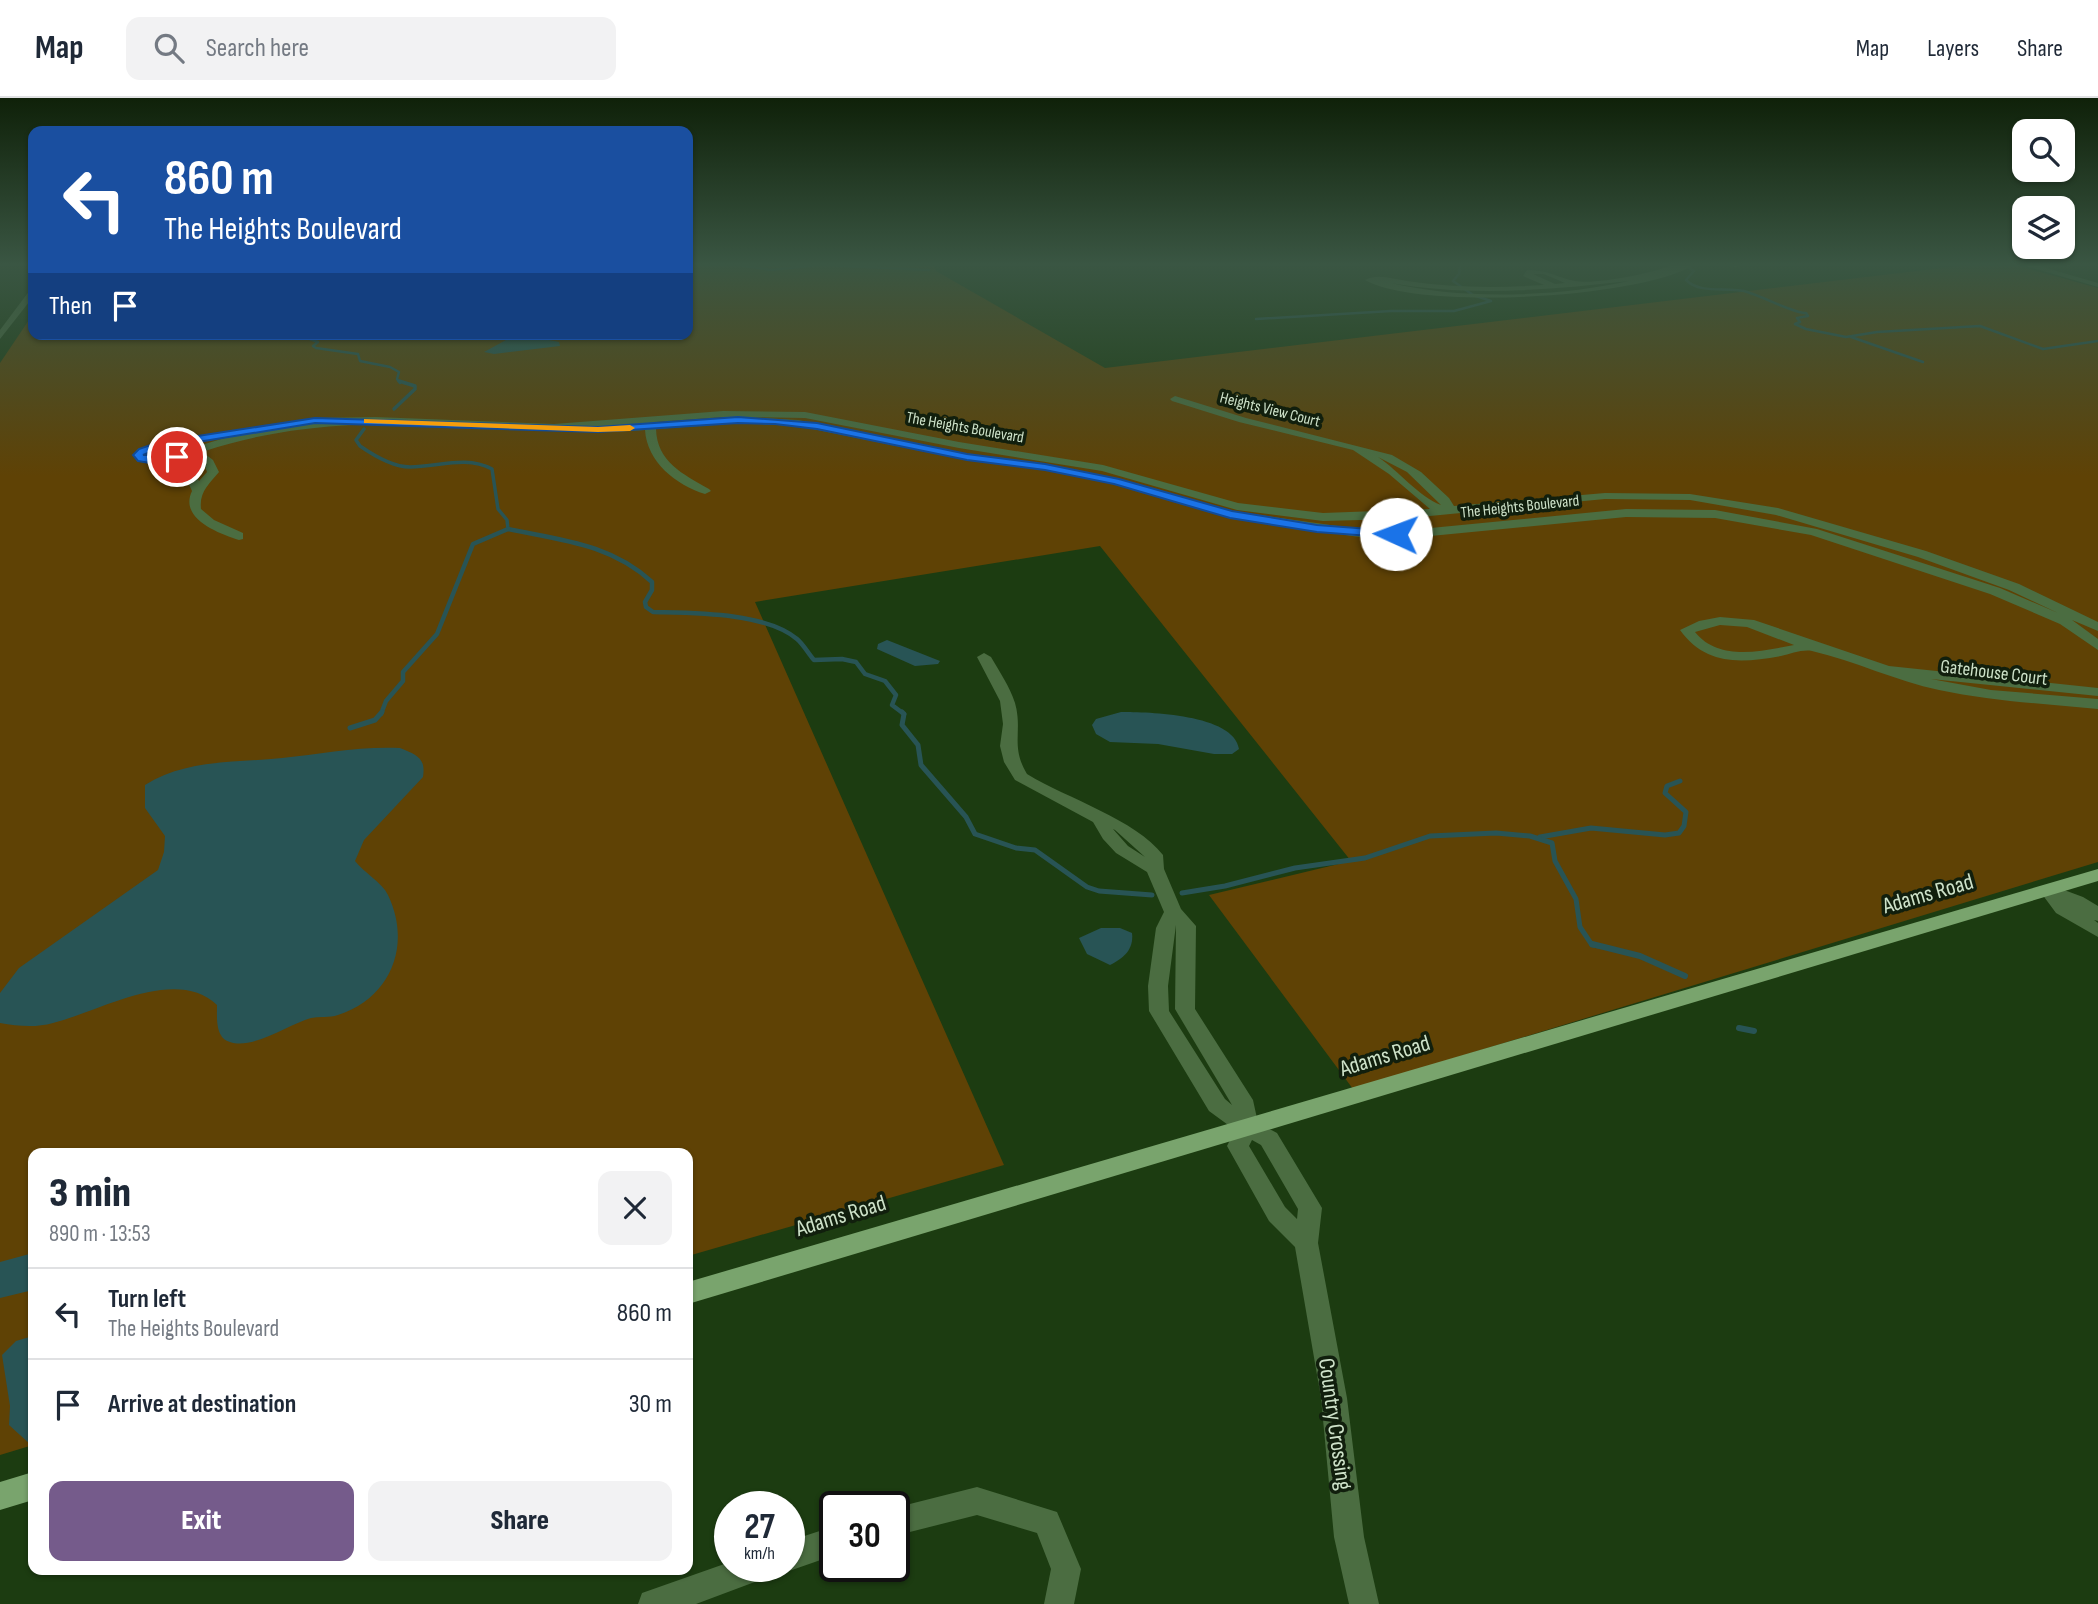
<!DOCTYPE html>
<html lang="en">
<head>
<meta charset="utf-8">
<style>
  :root { --surface:#fff; --page:#f2f2f3; --text:#1f2937; --muted:#747a83; --line:#e0e1e3; --accent:#755b8b }
  body { margin:0; font-family:"Sofia Sans Condensed",sans-serif; background:var(--page); color:var(--text); height:100vh; display:flex; flex-direction:column; font-size:26px; white-space:nowrap }
  * { box-sizing:border-box; margin:0 }
  p { font-size:23px; color:var(--muted) }
  .icon { flex:none; width:38px; height:38px; fill:none; stroke:currentColor; stroke-width:2; stroke-linecap:round; stroke-linejoin:round }
  .map { position:relative; flex:1; overflow:hidden }
  .side { position:absolute; left:28px; top:1050px; width:665px; height:427px; display:flex; flex-direction:column; background:var(--surface); border-radius:14px; box-shadow:0 2px 5px #0004 }
  .side>* { flex:none }
  .banner { position:absolute; left:28px; top:28px; width:665px; height:214px; border-radius:14px; box-shadow:0 2px 5px #0004; background:#1a4fa0; color:#fff; overflow:hidden }
  .tools { position:absolute; left:2012px; top:21px; display:grid; gap:14px }
  .tools a { display:grid; place-items:center; width:63px; height:63px; border-radius:14px; background:var(--surface); box-shadow:0 2px 5px #0004; font-size:35px }
  .speed { position:absolute; left:714px; top:1393px; display:flex; gap:14px; font-size:35px; font-weight:700; text-align:center }
  .speed>* { display:grid; place-content:center; width:91px; height:91px; border-radius:50%; background:var(--surface); box-shadow:0 2px 5px #0004; line-height:1 }
  .speed small { font-size:18px; font-weight:400 }
  .speed .limit { border:4px solid #111; border-radius:10px; background:#fff; color:#111 }
  .pin { position:absolute; display:grid; place-items:center; width:60px; height:60px; color:#fff; margin:-30px; border:4px solid #fff; border-radius:50%; box-shadow:0 2px 7px #0007 }
  .me { position:absolute; width:77px; margin:-38px; rotate:272deg; stroke-linejoin:round; filter:drop-shadow(0 0 5px #0008) }
  .turn { display:flex; align-items:center; gap:24px; height:147px; padding:0 21px; font-size:32px }
  .turn .icon { width:91px; height:91px; stroke-width:2.5 }
  .turn b { display:block; font-size:49px; line-height:60px }
  .then { display:flex; align-items:center; height:66px; padding:0 21px; background:#0003; gap:14px; font-size:26px }
  .round { display:grid; place-items:center; flex:none; width:74px; height:74px; border-radius:14px; background:var(--page) }
  .summary { display:flex; align-items:center; justify-content:space-between; height:119px; padding:0 21px }
  h1 { font-size:42px; font-weight:800; line-height:52px }
  .button { display:flex; gap:14px; margin-top:auto; padding:14px 21px }
  .button a { flex:1; height:80px; border-radius:14px; background:var(--accent); color:#fff; font-size:28px; font-weight:800; line-height:80px; text-align:center }
  .button a+a { background:var(--page); color:var(--text) }
  ul { padding:0; list-style:none }
  li { display:flex; align-items:center; gap:21px; height:91px; padding:0 21px; border-top:2px solid var(--line) }
  li div { flex:1 }
  li b { display:block; font-size:26px }
  li em { font-style:normal }
  header { display:flex; align-items:center; gap:42px; box-sizing:border-box; height:98px; padding:0 35px; background:var(--surface); border-bottom:2px solid var(--line) }
  header strong { font-size:33px }
  nav { display:flex; gap:38px; margin-inline-start:auto; font-size:24px }
  .search { width:490px; height:63px; background:var(--page); display:flex; align-items:center; gap:18px; box-sizing:border-box; padding:0 24px; border-radius:14px; color:var(--muted); font-size:26px }
  .map>svg:first-child { display:block }
</style>
</head>
<body>
<header>
<strong>Map</strong>
<div class="search"><svg class="icon" aria-label="search" viewBox="0 0 24 24"><circle cx="10" cy="10" r="6"/><path d="M15 15l6 6"/></svg>Search here</div>
<nav><a>Map</a><a>Layers</a><a>Share</a></nav>
</header>
<div class="map">
<svg width="2098" height="1506" viewBox="0 0 2098 1506">
  <rect width="100%" height="100%" fill="#1c3c11"/>
  <path fill="#5f4205" d="M688,167H934L936,173L1105,270L1967,167H2015L2098,190V764L1353,991L1209,797L1351,763L1100,448L755,504L1004,1067L688,1158V1055H33V1347L0,1357V265L33,216V236H688Z"/>
  <g fill="#285455">
    <path d="M529,238L559,244L560,248L494,256L484,254L506,242Z"/>
    <path d="M887,542L940,563L938,566L915,568L877,551L878,546Z"/>
    <path d="M1121,614C1148,614 1234,616 1239,651L1232,656H1214L1158,646L1110,644L1096,636L1092,627L1096,621Z"/>
    <path d="M400,650C417,657 426,660 423,679L364,742L355,763C364,775 382,784 388,797C412,847 391,900 338,917C329,920 320,918 311,920C289,926 253,952 230,944C215,940 217,919 217,907C176,867 98,914 53,925C35,930 18,928 0,925V895L19,870L158,772L164,754L165,738L145,710V687C186,661 235,665 282,660C321,656 360,648 400,650Z"/>
    <path d="M1101,830H1120L1132,835C1134,851 1124,860 1110,867L1087,856L1079,840Z"/>
    <path d="M33,1155V1192L0,1200V1164Z"/>
    <path d="M33,1238V1347H31L9,1327L10,1308L2,1257L16,1243Z"/>
  </g>
  <g fill="none" stroke-linecap="round" stroke-linejoin="round">
    <g stroke="#285455" stroke-width="2.5">
      <path d="M740,167L771,172L816,167"/>
      <path d="M828,167L929,172"/>
      <path d="M1633,167H1642"/>
      <path d="M1685,167L1694,173L1686,182C1700,196 1725,189 1744,193C1763,198 1792,215 1806,215L1808,218L1797,220L1800,224L1795,226L1806,231L1846,239L1877,234L1980,228L2043,251L2098,243"/>
      <path d="M1256,221L1391,213H1454L1491,203L1473,197L1453,183L1459,176L1460,167"/>
      <path d="M1851,239L1923,264"/>
      <path d="M310,241L318,244L313,248L316,250L358,256L360,263L390,269L399,274L397,281L400,285"/>
    </g>
    <g stroke="#285455" stroke-width="3.5">
      <path d="M394,311L415,291V288L399,283"/>
      <path d="M364,331L356,342L360,348C373,357 394,369 410,369C439,369 465,357 492,371L498,411L507,422L508,431"/>
    </g>
    <g stroke="#285455" stroke-width="4.5">
      <path d="M508,431C561,442 611,446 652,484V492L645,504L646,509L653,514C692,515 765,514 797,541C803,546 808,555 814,562L842,561L856,564L865,576L885,583L896,597L892,607L904,616"/>
      <path d="M381,616L386,603L403,583V574L437,536L473,446L508,431"/>
    </g>
    <g stroke="#285455" stroke-width="5">
      <path d="M902,614L904,616L902,627L918,647L921,667L966,719L975,736L1016,750L1035,752L1087,789L1099,793L1152,797"/>
      <path d="M350,630L375,622L382,614"/>
      <path d="M1540,739L1591,730L1665,737L1679,735L1684,728L1686,714L1665,695L1667,688L1680,683"/>
      <path d="M1182,795L1225,788L1295,770L1365,760L1430,738L1496,735L1530,738L1552,745L1555,763L1576,801L1580,829L1592,847L1599,848"/>
    </g>
    <g stroke="#285455" stroke-width="6">
      <path d="M1592,846L1640,858L1685,878"/>
      <path d="M1739,930L1754,933"/>
    </g>
    <g fill="#4b6d41" fill-rule="evenodd">
      <path d="M1672,167H1694C1640,200 1420,213 1365,182C1378,175 1393,181 1407,183C1453,190 1499,190 1544,187L1523,178L1527,172C1549,172 1555,179 1575,183C1594,187 1654,175 1672,167ZM1533,176H1544L1565,185L1555,186ZM1629,183C1558,199 1461,202 1391,185C1470,199 1549,192 1629,183Z"/>
      <path d="M1718,167H1741L1737,169Z"/>
      <path d="M2023,167H2036L2098,185V189Z"/>
      <path d="M30,192H33V199L0,241V232Z"/>
      <path d="M1175,298L1246,320L1392,357L1421,374L1449,400L1454,408L1605,395L1690,396L1778,410L1926,453L2019,486L2098,524V533L2072,522L2098,541V552L2060,526L1990,496L1811,437L1715,420L1626,419L1410,440H1366L1231,420L1114,386L1045,372L966,362L798,328L738,325L656,331C657,364 683,376 709,391L711,393L705,396C676,387 647,364 645,332L608,334C475,329 334,310 205,353V356L213,362L219,374C209,386 199,394 201,411L214,422L243,435V441L239,442C217,435 179,420 192,393L182,371L160,364L137,363L133,357L138,351L159,344L315,320L375,319L554,326L723,313L805,314L959,344L1103,367L1238,405L1323,415L1430,411L1389,376L1353,352L1239,324L1172,303L1170,301ZM723,319H734L655,325V324ZM746,319L805,320L959,350L1102,373L1237,412L1323,423L1399,421L1605,401L1690,402L1776,417L1918,459L2009,492L2058,515L2000,490L1817,431L1715,412L1626,411L1410,432H1366L1232,413L1120,381L1045,366L966,356L798,322ZM228,339L175,355L144,357L161,350ZM194,357L204,366L207,374L199,383L191,367L175,362ZM1378,359L1407,374L1441,407C1418,398 1399,373 1378,359Z"/>
      <path d="M1720,519L1754,522L1889,568L2098,590V598L1931,581L1991,592L2098,601V611C2045,606 1991,603 1939,592C1896,583 1855,563 1812,553C1803,551 1790,556 1781,558C1741,565 1706,568 1680,532L1699,523ZM1720,527L1747,529L1794,547C1762,553 1719,564 1695,534Z"/>
      <path d="M984,555L991,559C999,573 1010,589 1015,605C1023,633 1010,648 1027,676C1068,701 1135,721 1163,757L1164,771L1181,811L1196,828L1195,911L1253,1002L1258,1025L1277,1035L1322,1110L1318,1145L1347,1300L1364,1439L1379,1506H1349L1334,1439L1321,1300L1295,1149L1269,1123L1227,1048L1235,1032L1209,1013L1149,913L1148,888L1156,830L1164,814L1147,774L1116,755L1103,741L1093,724L1015,682L1004,664L1000,648L1003,626L1000,603L977,559ZM1113,731L1115,732L1145,759L1128,748ZM1176,827L1175,911L1232,1007L1225,1001L1169,913L1168,888ZM1252,1042L1261,1047L1298,1111L1297,1121L1285,1109L1249,1048Z"/>
      <path d="M2048,786L2083,799L2098,808V823L2094,822L2098,825V839L2056,815L2039,792Z"/>
      <path d="M977,1389L1057,1414L1081,1471L1074,1506H1044L1051,1471L1037,1435L977,1417L894,1438V1410Z"/>
      <path d="M835,1428V1457L789,1473L779,1468H789V1443Z"/>
      <path d="M730,1464V1468H776L771,1478L696,1506H638L642,1495Z"/>
    </g>
    <g fill="#79a46d" fill-rule="evenodd">
      <path d="M2098,771V783L688,1206V1184Z"/>
      <path d="M33,1374V1402L0,1412V1384Z"/>
    </g>
  </g>
  <linearGradient id="sky" x2="0" y2="1"><stop stop-color="#0f2109"/><stop offset="0.44" stop-color="#3a5643"/><stop offset="1" stop-color="#3a5643" stop-opacity="0"/></linearGradient>
  <rect width="2098" height="378" fill="url(#sky)"/>
  <path fill="#1a73e8" stroke="#114b97" stroke-width="2" d="M738,319L817,325L967,356L1045,366L1119,381L1232,413L1317,427L1396,433L1402,436L1396,440L1317,434L1230,420L1114,386L1045,372L967,362L817,331L775,326L738,325L598,334L315,325L161,350L143,357H181L182,359C170,366 152,366 138,363L133,357L139,351L159,344L315,320L598,329Z"/>
  <path fill="#f59e0b" d="M364,321L598,329L630,327L635,330L630,333L598,334L367,325H364Z"/>
  <g text-anchor="middle" dominant-baseline="central" stroke-width="7" stroke-linejoin="round" paint-order="stroke">
    <g font-size="16" fill="#cee2c9" stroke="#111f0d">
      <text transform="translate(1270 312) rotate(14)">Heights View Court</text>
      <text transform="translate(965 330) rotate(10)">The Heights Boulevard</text>
      <text transform="translate(1520 409) rotate(-6)">The Heights Boulevard</text>
    </g>
    <g font-size="19" fill="#cee2c9" stroke="#111f0d">
      <text transform="translate(1994 575) rotate(7)">Gatehouse Court</text>
    </g>
    <g font-size="23" fill="#cee2c9" stroke="#111f0d">
      <text transform="translate(1928 796) rotate(-16)">Adams Road</text>
      <text transform="translate(1385 958) rotate(-17)">Adams Road</text>
      <text transform="translate(841 1118) rotate(-17)">Adams Road</text>
      <text transform="translate(1335 1326) rotate(82)">Country Crossing</text>
    </g>
  </g>
</svg>
<div class="tools">
<a><svg class="icon" aria-label="search" viewBox="0 0 24 24"><circle cx="10" cy="10" r="6"/><path d="M15 15l6 6"/></svg></a>
<a><svg class="icon" aria-label="layers" viewBox="0 0 24 24"><path d="M12 4l9 5-9 5-9-5zM3 14l9 5 9-5"/></svg></a>
</div>
<div class="speed"><div>27<small>km/h</small></div><div class="limit">30</div></div>
<div class="pin" style="left:177px;top:359px;background:#d93025"><svg class="icon" aria-label="arrive" viewBox="0 0 24 24"><path d="M6 21V4h12l-3 4 3 4H6"/></svg></div>
<svg class="me" style="left:1396px;top:436px" viewBox="-20 -20 40 40"><circle r="19" fill="#fff"/><path d="M0-13L10 11 0 6-10 11z" fill="#1a73e8"/></svg>
<div class="banner">
<div class="turn"><svg class="icon" aria-label="left" viewBox="0 0 24 24"><path d="M17 20v-9H6M10 6l-5 5 5 5"/></svg><div><b>860 m</b>The Heights Boulevard</div></div>
<div class="then">Then<svg class="icon" aria-label="arrive" viewBox="0 0 24 24"><path d="M6 21V4h12l-3 4 3 4H6"/></svg></div>
</div>
<section class="side">
<div class="summary"><div><h1>3 min</h1><p>890 m · 13:53</p></div><a class="round"><svg class="icon" aria-label="close" viewBox="0 0 24 24"><path d="M6 6l12 12M18 6L6 18"/></svg></a></div>
<ul>
<li><svg class="icon" aria-label="left" viewBox="0 0 24 24"><path d="M17 20v-9H6M10 6l-5 5 5 5"/></svg><div><b>Turn left</b><p>The Heights Boulevard</p></div><em>860 m</em></li>
<li><svg class="icon" aria-label="arrive" viewBox="0 0 24 24"><path d="M6 21V4h12l-3 4 3 4H6"/></svg><div><b>Arrive at destination</b></div><em>30 m</em></li>
</ul>
<div class="button"><a>Exit</a><a>Share</a></div>
</section>
</div>
</body>
</html>
